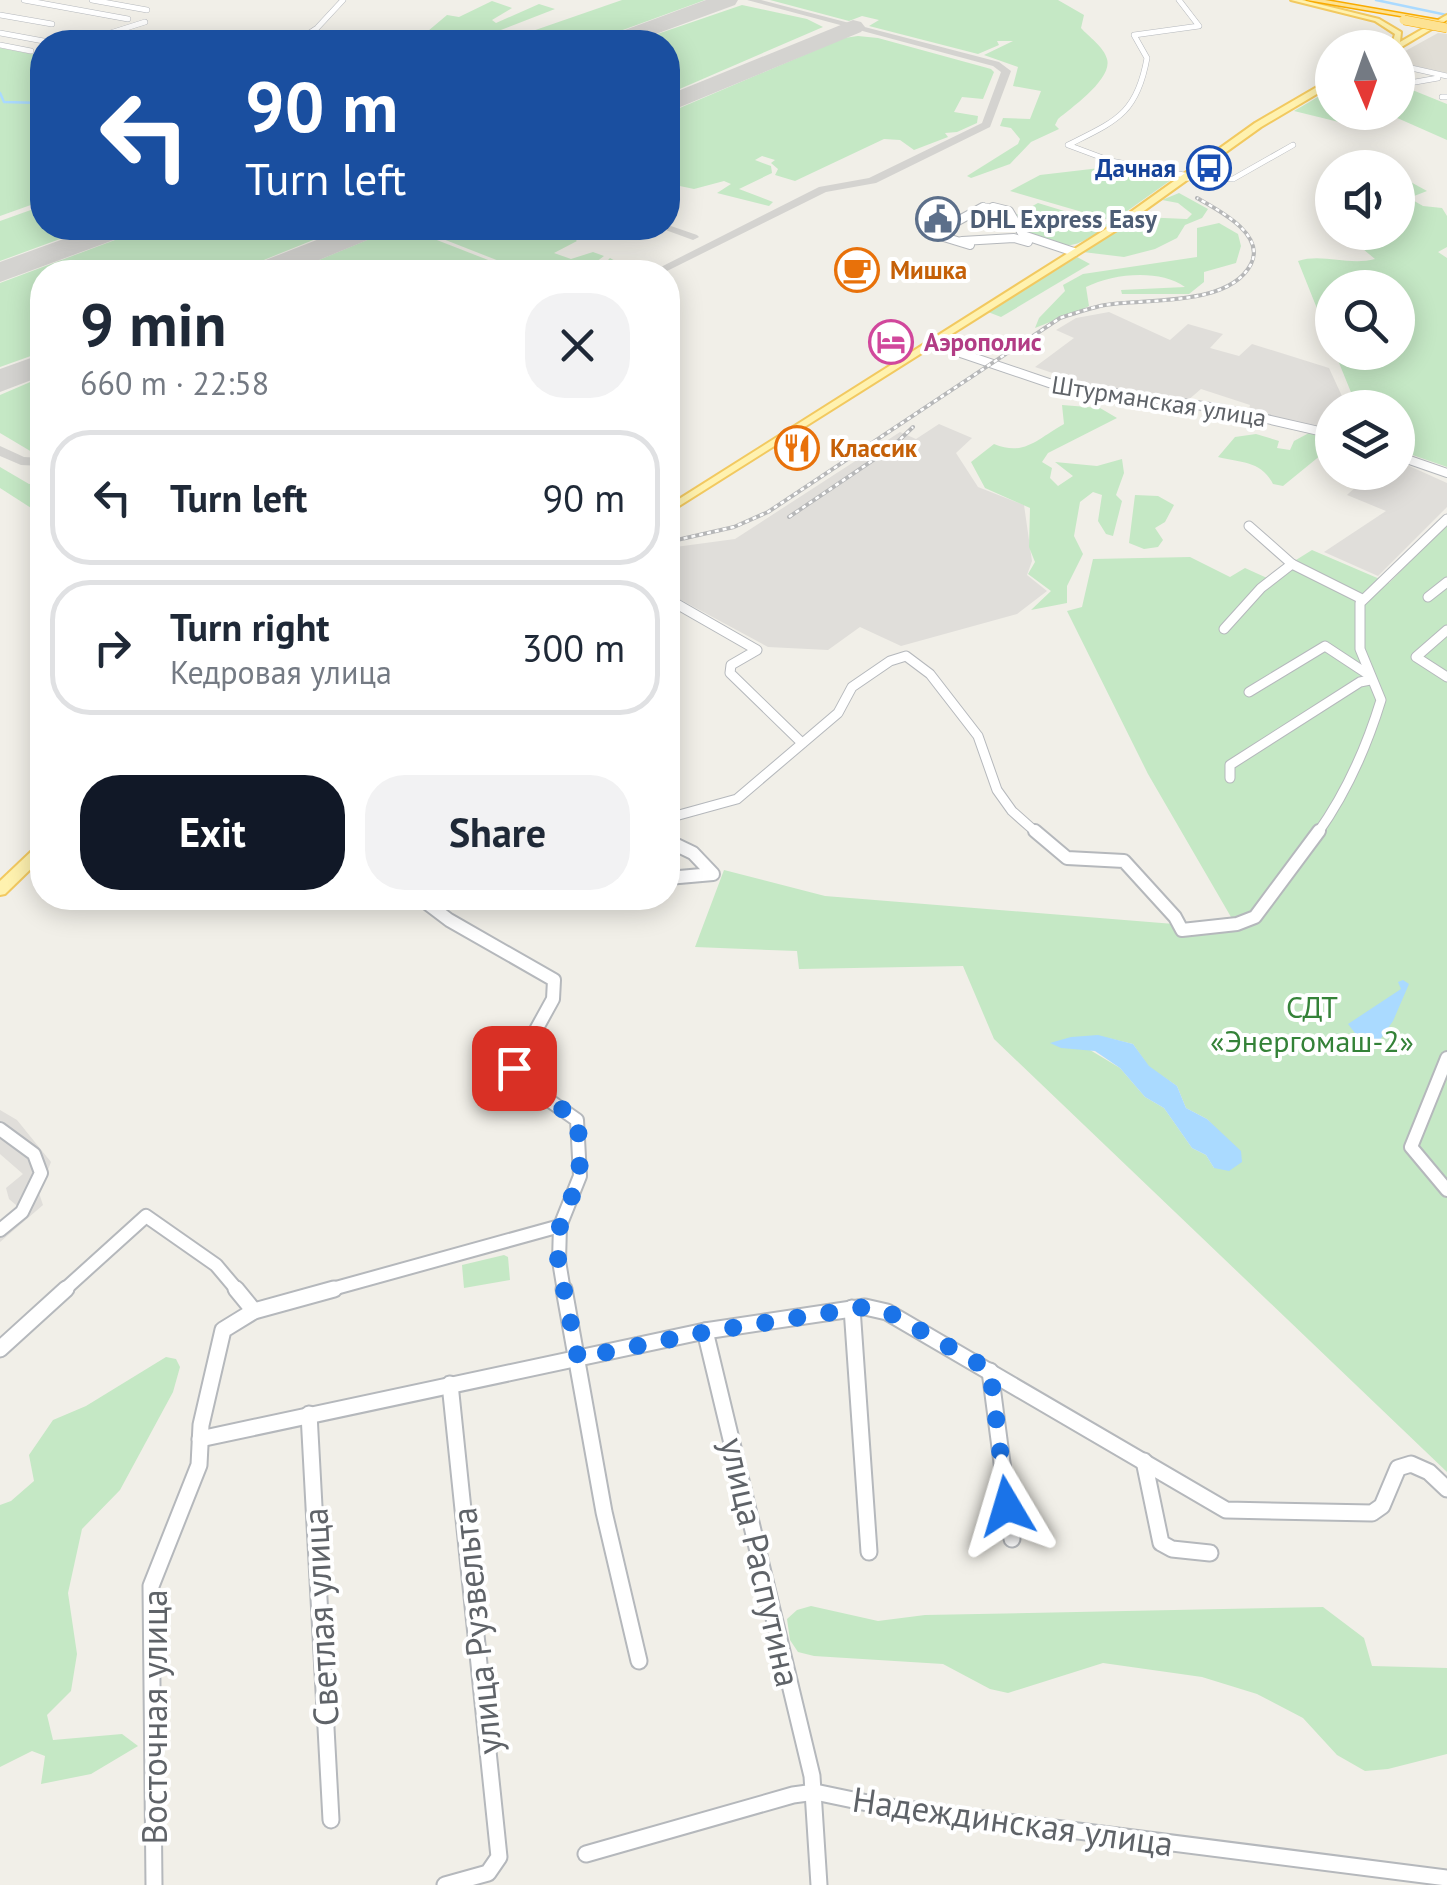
<!DOCTYPE html>
<html lang="en">
<head>
<meta charset="utf-8">
<style>
  :root { --surface:#fff; --page:#f2f2f3; --text:#1f2937; --muted:#747a83; --line:#e0e1e3; --accent:#111827 }
  body { margin:0; font-family:"PT Sans",sans-serif; background:var(--page); color:var(--text); height:100vh; display:flex; flex-direction:column; font-size:38px; white-space:nowrap }
  * { box-sizing:border-box; margin:0 }
  p { font-size:32px; color:var(--muted) }
  .icon { flex:none; width:55px; height:55px; fill:none; stroke:currentColor; stroke-width:2; stroke-linecap:round; stroke-linejoin:round }
  .map { position:relative; flex:1; overflow:hidden }
  .side { position:absolute; left:30px; top:260px; width:650px; height:650px; display:flex; flex-direction:column; background:var(--surface); border-radius:40px; box-shadow:0 5px 25px #0003 }
  .side>* { flex:none }
  .banner { position:absolute; left:30px; top:30px; width:650px; height:210px; border-radius:40px; box-shadow:0 5px 25px #0003; background:#1a4fa0; color:#fff; overflow:hidden }
  .needle { width:65px; rotate:178deg }
  .tools { position:absolute; left:1315px; top:30px; display:grid; gap:20px }
  .tools a { display:grid; place-items:center; width:100px; height:100px; border-radius:50%; background:var(--surface); box-shadow:0 5px 25px #0003; font-size:50px }
  .pin { position:absolute; display:grid; place-items:center; width:85px; height:85px; color:#fff; margin:-42px; border-radius:20px; box-shadow:0 5px 15px #0006 }
  .me { position:absolute; width:110px; margin:-55px; rotate:353deg; stroke-linejoin:round; filter:drop-shadow(0 0 8px #0008) }
  .turn { display:flex; align-items:center; gap:35px; height:210px; padding:0 50px; font-size:45px }
  .turn .icon { width:130px; height:130px; stroke-width:2.5 }
  .turn b { display:block; font-size:70px; line-height:85px }
  .round { display:grid; place-items:center; flex:none; width:105px; height:105px; border-radius:40px; background:var(--page) }
  .summary { display:flex; align-items:center; justify-content:space-between; height:170px; padding:0 50px }
  h1 { font-size:60px; font-weight:700; line-height:75px }
  .action { display:flex; gap:20px; margin-top:auto; padding:20px 50px }
  .action a { flex:1; height:115px; border-radius:40px; background:var(--accent); color:#fff; font-size:40px; font-weight:700; line-height:115px; text-align:center }
  .action a+a { background:var(--page); color:var(--text) }
  ul { padding:0; list-style:none }
  li { display:flex; align-items:center; gap:30px; height:135px; margin:0 20px 15px; padding:0 30px; border:5px solid var(--line); border-radius:40px }
  li div { flex:1 }
  li b { display:block; font-size:38px }
  li em { font-style:normal }
  .map>svg:first-child { display:block }
</style>
</head>
<body>
<div class="map">
<svg width="1447" height="1885" viewBox="0 0 1447 1885">
  <rect width="100%" height="100%" fill="#f1efe8"/>
  <g fill="#e0deda">
    <path d="M1109,312L1170,340L1188,324L1223,334L1210,348L1239,356L1252,344L1329,368L1347,407L1332,408V431L1248,412L1250,405L1201,389L1187,401L1096,388L1035,367L1074,338L1056,330L1076,318Z"/>
    <path d="M939,424L972,438L956,453L978,487L1024,505L1032,561L1027,575L1047,591L1017,614L901,646L860,627L828,650L768,647L668,593V548L735,539L900,432L916,439Z"/>
    <path d="M1398,461L1447,483V507L1378,576L1324,552L1386,511L1347,495L1371,473L1398,472Z"/>
    <path d="M0,1110L17,1120L51,1162L39,1193L43,1205L0,1242V1229L22,1210L9,1199L6,1188L23,1174L0,1154Z"/>
  </g>
  <path fill="#e1ded6" d="M1438,33L1447,34V73L1398,62V55Z"/>
  <g fill="#c5e8c5" fill-rule="evenodd">
    <path d="M622,0H705L590,42H501Z"/>
    <path d="M770,0H1058L1084,15L1081,28C1088,36 1104,47 1107,59C1113,79 1071,108 1058,119L1055,125L1059,129L1031,142L1010,164L971,178L967,176L1018,144L1020,139L1011,128L1000,126L1003,118L1030,119L1041,91L1013,86L1018,67L984,55L1013,41H997L999,45L978,54L869,26L879,20L862,16L849,21Z"/>
    <path d="M492,1L512,8L492,20L496,23L539,4L555,9L501,30L508,34L484,42H415L447,15L459,17Z"/>
    <path d="M742,5L807,19L823,27L668,94V42H634Z"/>
    <path d="M858,36L878,38L991,69L994,72L983,99L962,97L954,112L978,116L977,123L957,132L945,133L948,137L914,150L900,140L884,139L795,181L775,175L778,169L771,163L775,160L762,156L755,160L771,166L772,173L739,189L773,202L769,206L717,193L731,184L724,181L694,189L675,185L668,187V113L844,38Z"/>
    <path d="M0,48L42,56V201L0,216Z"/>
    <path d="M1400,85L1447,104V140L1395,117L1343,123L1294,111L1328,91L1332,93V112H1398Z"/>
    <path d="M1117,166L1169,175L1171,180L1113,221L1010,191L1040,175Z"/>
    <path d="M1398,175L1427,191L1409,198L1423,206L1442,208L1447,216V247L1438,252L1447,258V467L1398,450V408L1357,407L1335,353L1398,352V288H1332V346L1298,261C1322,253 1349,266 1375,259L1357,244L1334,235L1398,232Z"/>
    <path d="M1179,193L1208,209L1202,218L1185,225L1177,238L1155,249L1124,257L1083,252L1140,217L1187,219L1192,214L1178,203L1162,200Z"/>
    <path d="M1038,203L1110,225C1070,250 1073,250 1027,235L1016,215Z"/>
    <path d="M42,206V228H90L0,261V221Z"/>
    <path d="M1219,223L1238,234L1241,246L1236,263L1204,272V282L1189,294H1122L1121,290L1185,287C1160,269 1114,273 1086,287L1089,306L1083,309L1035,328L1039,318L1065,291L1063,285L1083,274L1197,257V228Z"/>
    <path d="M147,228H343L234,272H42V352L0,367V283Z"/>
    <path d="M396,228H406L519,272H290Z"/>
    <path d="M415,228H583L569,234L577,241L554,253L571,259L593,252L604,256L592,265L600,268L610,258L629,269L596,272C590,265 561,267 547,268L543,272H527Z"/>
    <path d="M1077,257L1090,264L1001,317L988,312Z"/>
    <path d="M42,377V453L32,452L0,433V395Z"/>
    <path d="M1062,405L1100,408L1117,418L1048,453L1042,462L1052,468L1050,478L1058,486L1073,476L1055,462L1097,466L1122,459L1124,473L1116,495L1122,501L1113,536L1106,534L1098,521L1102,495L1093,492L1080,502L1074,536L1083,554L1067,586V603L1031,610L1051,591L1028,574L1035,562L1029,547L1030,508L985,488L971,462L994,444C1025,457 1038,438 1064,424Z"/>
    <path d="M1309,433L1332,438V446L1283,486L1273,484C1261,460 1240,463 1218,457L1235,437L1256,434L1279,441L1277,448L1290,450L1294,441Z"/>
    <path d="M0,467L29,484L42,482V515L0,488Z"/>
    <path d="M1135,495L1158,496L1174,505L1165,522L1155,528L1163,540L1158,547L1144,549L1129,543Z"/>
    <path d="M1447,524V1472L994,1039L963,966L799,969L797,951L695,947L724,870L825,896L1174,924L1231,917L1148,774L1067,611L1082,607L1093,559L1190,557L1230,577L1245,568L1267,578L1312,550L1389,583ZM1108,1038L1133,1044L1149,1067L1177,1086L1186,1108L1207,1119L1223,1136L1214,1168L1206,1155L1192,1148L1164,1108L1145,1097L1120,1068L1090,1050Z"/>
    <path d="M504,1255L508,1257L510,1280L464,1288L462,1265Z"/>
    <path d="M166,1357L176,1359L180,1367L173,1392L120,1490L82,1529L68,1593L77,1654L71,1691L47,1715L53,1740L122,1734L138,1746L91,1774L41,1784L45,1756L32,1751L0,1767V1505L11,1501L34,1481L29,1455L53,1420L86,1406Z"/>
    <path d="M811,1606L878,1621L925,1615L1323,1607L1364,1638L1372,1666L1447,1668V1754L1388,1769L1365,1771L1337,1755L1303,1718L1257,1694L1202,1677L1103,1663L1008,1693L990,1689L943,1664L814,1656L798,1652L790,1640L787,1619L797,1610Z"/>
  </g>
  <g fill="#aadaff">
    <path d="M1403,980L1409,984L1393,1021L1377,1044L1358,1037L1348,1024L1401,989L1398,982Z"/>
    <path d="M1098,1035L1133,1044L1149,1066L1177,1086L1186,1108L1207,1119L1241,1151L1242,1162L1229,1171L1214,1168L1206,1155L1192,1148L1164,1108L1145,1097L1120,1068L1095,1051L1061,1048L1050,1043L1071,1037Z"/>
  </g>
  <g fill="none" stroke-linecap="round" stroke-linejoin="round">
    <g stroke="#aadaff" stroke-width="2.5">
      <path d="M1376,0L1447,15"/>
      <path d="M0,93L4,102L42,103"/>
    </g>
    <g fill="#d4d3d0" fill-rule="evenodd">
      <path d="M747,0H761L999,62L1011,71L990,127L876,183L826,192L665,272H651L819,187L869,178L982,123L1001,72L993,66Z"/>
      <path d="M668,225L697,235L699,237L693,240L660,228Z"/>
      <path d="M0,446L24,457L42,458V466L21,465L0,456Z"/>
    </g>
    <g fill="#d4d3d0" fill-rule="evenodd">
      <path d="M706,0H738L735,5L634,42H602L606,37Z"/>
      <path d="M853,20L861,22L865,27L861,32L668,112V95Z"/>
      <path d="M94,228H135L130,234L0,282V262Z"/>
      <path d="M347,228H387L382,234L290,272H248L253,265Z"/>
      <path d="M42,354V376L0,392V369Z"/>
    </g>
    <g stroke="#b5b8bc" stroke-width="6">
      <g id="minor-far4">
        <path d="M24,0L128,19"/>
        <path d="M92,0L147,10"/>
        <path d="M1179,0L1199,26L1134,35L1147,58C1137,114 1116,121 1068,145L1111,161L1189,176"/>
        <path d="M0,15L52,24"/>
        <path d="M0,33L49,42"/>
        <path d="M82,42L145,22"/>
        <path d="M296,42L317,28L343,0"/>
        <path d="M0,45L31,51"/>
        <path d="M1398,65L1447,76"/>
        <path d="M1398,85L1438,78"/>
        <path d="M1442,97H1447"/>
        <path d="M1186,178L1233,179L1293,145"/>
        <path d="M979,210L986,206L1004,210"/>
      </g>
    </g>
    <g stroke="#b5b8bc" stroke-width="10">
      <g id="minor-far3">
        <path d="M993,207L1009,211L1023,235L1074,252"/>
        <path d="M962,241L1014,238L1028,242"/>
        <path d="M970,245L934,234L983,207"/>
        <path d="M931,343L1049,383L1223,409L1332,434"/>
        <path d="M1398,456L1447,473"/>
      </g>
    </g>
    <g stroke="#b5b8bc" stroke-width="11">
      <g id="minor-far2">
        <path d="M1249,526L1292,564L1362,599"/>
        <path d="M1428,597L1447,582"/>
        <path d="M668,599L757,650L731,665L730,673L802,743"/>
        <path d="M1224,629L1261,588L1292,564"/>
        <path d="M1447,630L1416,657L1447,677"/>
        <path d="M1249,692L1325,646L1369,675"/>
        <path d="M1230,778V765L1360,682L1370,680"/>
        <path d="M668,818L737,799L838,713L852,687L890,661L906,656L930,674L978,736L997,790L1012,811L1038,834"/>
        <path d="M1317,834C1347,792 1366,749 1381,700L1360,649V603L1447,519"/>
      </g>
    </g>
    <g stroke="#b5b8bc" stroke-width="16">
      <g id="minor-far1">
        <path d="M1035,831L1067,858L1124,861L1175,917L1182,930L1237,924L1255,917L1319,831"/>
        <path d="M668,841L693,853L713,874L668,878"/>
        <path d="M420,898L449,920L554,980L553,999L515,1068L520,1080L577,1120L580,1176L560,1226L559,1261L564,1291"/>
        <path d="M1447,1058L1411,1147L1447,1190"/>
        <path d="M0,1129L34,1154L41,1173L22,1212L0,1230"/>
        <path d="M63,1291L146,1216L216,1265L238,1291"/>
        <path d="M325,1291L560,1226"/>
      </g>
    </g>
    <g stroke="#b5b8bc" stroke-width="19">
      <g id="minor">
        <path d="M236,1289L254,1311"/>
        <path d="M564,1289L604,1512L639,1661"/>
        <path d="M852,1308L869,1552"/>
        <path d="M705,1331L812,1776L819,1885"/>
        <path d="M0,1349L66,1289"/>
        <path d="M990,1371L1012,1539"/>
        <path d="M309,1414L331,1820"/>
        <path d="M200,1439L705,1331L865,1307L887,1312L1226,1510L1372,1513L1382,1506L1398,1468L1411,1464L1429,1472L1447,1489"/>
        <path d="M1144,1461L1161,1543L1172,1549L1210,1553"/>
        <path d="M586,1854L793,1795L815,1792L882,1806L1447,1878"/>
        <path d="M154,1885L151,1586L199,1465L201,1425L223,1330L254,1311L334,1289"/>
        <path d="M445,1885L488,1873L499,1857L450,1384"/>
      </g>
    </g>
    <g stroke="#f2c960" stroke-width="4">
      <g id="major">
        <path d="M1291,0H1302L1379,19L1401,32L1400,42L1445,16L1447,15V20L1398,49L1391,48L1395,34L1375,21Z"/>
        <path d="M1329,80H1332V85L1261,127L1120,228L668,513V506L1114,224L1255,123Z"/>
        <path d="M42,845V858L5,894L0,895V881L37,846Z"/>
      </g>
    </g>
    <g stroke="#f9ab00" stroke-width="3">
      <path id="highway" d="M1307,0H1325L1445,21L1441,23Z"/>
    </g>
    <use href="#minor-far4" stroke="#fff" stroke-width="5"/>
    <use href="#minor-far3" stroke="#fff" stroke-width="8"/>
    <use href="#minor-far2" stroke="#fff" stroke-width="9"/>
    <use href="#minor-far1" stroke="#fff" stroke-width="12"/>
    <use href="#minor" stroke="#fff" stroke-width="15"/>
    <use href="#major" fill="#fff2af" fill-rule="evenodd"/>
    <use href="#highway" fill="#fde293" fill-rule="evenodd"/>
    <g stroke="#b6b7b8" stroke-width="4">
      <g id="rail">
        <path d="M789,517L891,448L913,427"/>
        <path d="M668,542L734,527L768,512L1060,318C1075,313 1090,308 1105,305C1146,298 1229,307 1251,264C1266,234 1218,210 1197,198"/>
      </g>
    </g>
    <use href="#rail" stroke="#fff" stroke-width="2.5" stroke-dasharray="4" stroke-linecap="butt"/>
    <g stroke="#f9ab00" stroke-width="10" stroke-linecap="butt">
      <path id="highway-bridge" d="M1404,20L1447,28"/>
    </g>
    <use href="#highway-bridge" stroke="#fde293" stroke-width="9"/>
  </g>
  <g fill="none" stroke-linecap="round" stroke-linejoin="round">
    <path stroke="#1a73e8" stroke-width="18" stroke-dasharray="0 32.4" d="M514,1068L520,1080L578,1120L580,1176L560,1226L558,1261L578,1358L706,1332L865,1307L888,1312L990,1370L1007,1506"/>
  </g>
  <defs>
    <g id="bus-ring" transform="scale(2.25)"><circle r="9.5" fill="#fff" stroke="#1a4fb4" stroke-width="1.5"/><path d="M-5-6H5V4H4V6H2V4H-2V6H-4V4H-5ZM-3.5-4V0h7V-4ZM-3.5 1.2v1.5H-2V1.2ZM2 1.2v1.5H3.5V1.2Z" fill="#1a4fb4"/></g>
    <g id="civic-ring" transform="scale(2.25)"><circle r="9.5" fill="#fff" stroke="#5c6f8a" stroke-width="1.5"/><path d="M-.6-6.5H3V-4.5H.6V-3L4-1V1h2V6H-6V1h2V-1L-.6-3ZM-1.2 2.5V6h2.4V2.5Z" fill="#5c6f8a"/></g>
    <g id="cafe-ring" transform="scale(2.25)"><circle r="9.5" fill="#fff" stroke="#e8710a" stroke-width="1.5"/><path d="M-5.5-4.5H6V0H3Q3 3.5 0 3.5H-2.5Q-5.5 3.5-5.5 0ZM3-3.2v2h1.7v-2ZM-6 4.5H4V6H-6Z" fill="#e8710a"/></g>
    <g id="hotel-ring" transform="scale(2.25)"><circle r="9.5" fill="#fff" stroke="#d1479c" stroke-width="1.5"/><path d="M-6-4.5h1.5V1H6V5H4.5V3h-9V5H-6ZM-4 0a1.8 1.8 0 1 1 3.6 0ZM.5 0V-2.5h3Q6-2.5 6 0Z" fill="#d1479c"/></g>
    <g id="restaurant-ring" transform="scale(2.25)"><circle r="9.5" fill="#fff" stroke="#e8710a" stroke-width="1.5"/><path d="M-5-6h1v4h1v-4h1v4h1v-4h1v5L-1.5 .5V6h-2V.5L-5-1ZM5-6V6H3V1.5H1.5Q1.5-4 5-6Z" fill="#e8710a"/></g>
  </defs>
  <g fill-rule="evenodd">
    <use href="#bus-ring" x="1209" y="168"/>
    <use href="#civic-ring" x="938" y="219"/>
    <use href="#cafe-ring" x="857" y="270"/>
    <use href="#hotel-ring" x="891" y="342"/>
    <use href="#restaurant-ring" x="797" y="448"/>
  </g>
  <g text-anchor="middle" dominant-baseline="central" stroke-width="8" stroke-linejoin="round" paint-order="stroke">
    <g font-size="25" font-weight="bold" fill="#164399" stroke="#fff" text-anchor="end">
      <text x="1176" y="168">Дачная</text>
    </g>
    <g font-size="25" font-weight="bold" fill="#4e5e75" stroke="#fff" text-anchor="start">
      <text x="970" y="219">DHL Express Easy</text>
    </g>
    <g font-size="25" font-weight="bold" fill="#c56008" stroke="#fff" text-anchor="start">
      <text x="890" y="270">Мишка</text>
      <text x="830" y="448">Классик</text>
    </g>
    <g font-size="25" font-weight="bold" fill="#b23c85" stroke="#fff" text-anchor="start">
      <text x="924" y="342">Аэрополис</text>
    </g>
    <g font-size="25" fill="#5f6368" stroke="#fff">
      <text transform="translate(1159 401) rotate(9)">Штурманская улица</text>
    </g>
    <g font-size="30" fill="#348238" stroke="#fff">
      <text x="1312" y="1006">СДТ<tspan x="1312" dy="34">«Энергомаш-2»</tspan></text>
    </g>
    <g font-size="35" fill="#5f6368" stroke="#fff">
      <text transform="translate(761 1562) rotate(77)">улица Распутина</text>
      <text transform="translate(320 1617) rotate(-93)">Светлая улица</text>
      <text transform="translate(476 1631) rotate(-96)">улица Рузвельта</text>
      <text transform="translate(154 1717) rotate(-90)">Восточная улица</text>
      <text transform="translate(1013 1821) rotate(8)">Надеждинская улица</text>
    </g>
  </g>
</svg>
<div class="tools">
<a><svg class="needle" viewBox="-14 -14 28 28"><path d="M0-13l5 13h-10z" fill="#e53935"/><path d="M0 13l5-13h-10z" fill="#747a83"/></svg></a>
<a><svg class="icon" aria-label="sound" viewBox="0 0 24 24"><path d="M4 9h4l5-4v14l-5-4H4zM17 9q2 3 0 6"/></svg></a>
<a><svg class="icon" aria-label="search" viewBox="0 0 24 24"><circle cx="10" cy="10" r="6"/><path d="M15 15l6 6"/></svg></a>
<a><svg class="icon" aria-label="layers" viewBox="0 0 24 24"><path d="M12 4l9 5-9 5-9-5zM3 14l9 5 9-5"/></svg></a>
</div>
<div class="pin" style="left:514px;top:1068px;background:#d93025"><svg class="icon" aria-label="arrive" viewBox="0 0 24 24"><path d="M6 21V4h12l-3 4 3 4H6"/></svg></div>
<svg class="me" style="left:1007px;top:1506px" viewBox="-20 -20 40 40"><path d="M0-17L14 15 0 8-14 15z" fill="#1a73e8" stroke="#fff" stroke-width="4"/></svg>
<div class="banner">
<div class="turn"><svg class="icon" aria-label="left" viewBox="0 0 24 24"><path d="M17 20v-9H6M10 6l-5 5 5 5"/></svg><div><b>90 m</b>Turn left</div></div>
</div>
<section class="side">
<div class="summary"><div><h1>9 min</h1><p>660 m · 22:58</p></div><a class="round"><svg class="icon" aria-label="close" viewBox="0 0 24 24"><path d="M6 6l12 12M18 6L6 18"/></svg></a></div>
<ul>
<li><svg class="icon" aria-label="left" viewBox="0 0 24 24"><path d="M17 20v-9H6M10 6l-5 5 5 5"/></svg><div><b>Turn left</b></div><em>90 m</em></li>
<li><svg class="icon" aria-label="right" viewBox="0 0 24 24"><path d="M7 20v-9h11M14 6l5 5-5 5"/></svg><div><b>Turn right</b><p>Кедровая улица</p></div><em>300 m</em></li>
</ul>
<div class="action"><a>Exit</a><a>Share</a></div>
</section>
</div>
</body>
</html>
